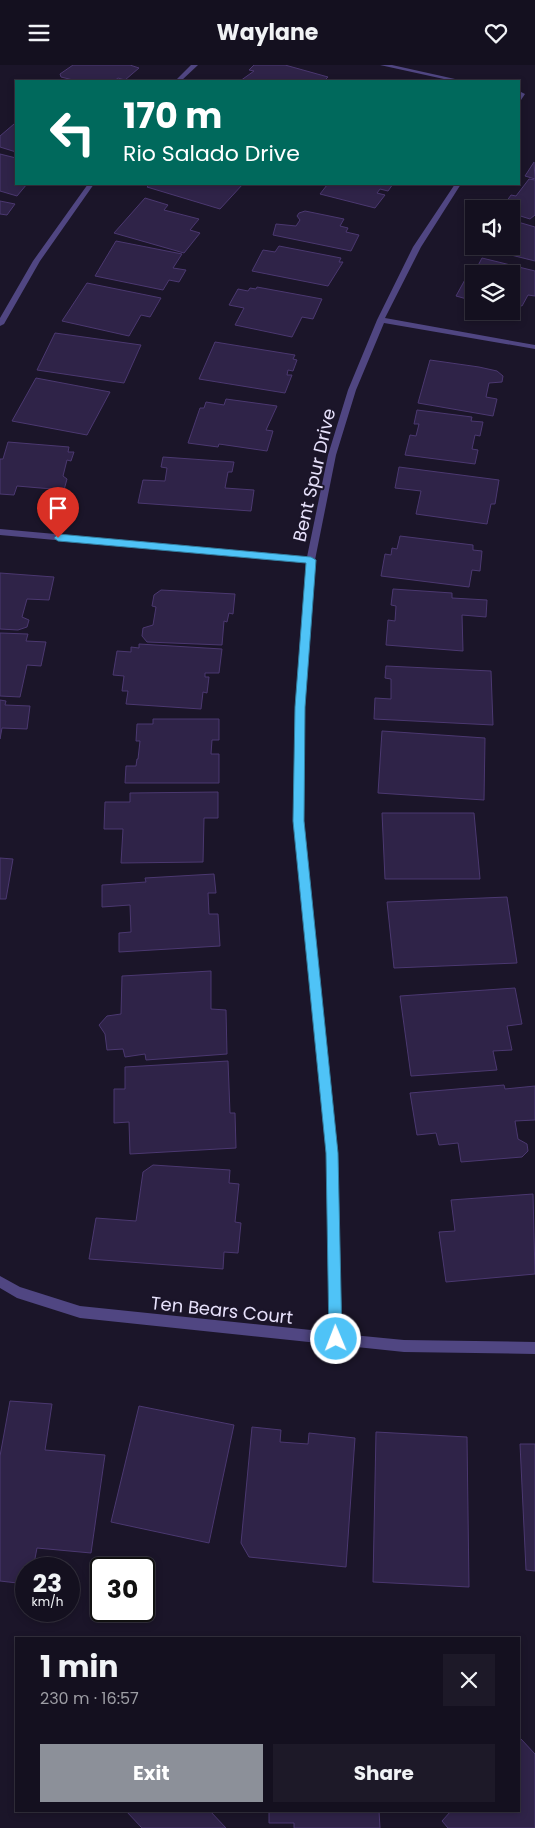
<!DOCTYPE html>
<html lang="en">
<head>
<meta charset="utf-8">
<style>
  :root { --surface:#14101f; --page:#1d1928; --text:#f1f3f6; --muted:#9d9da4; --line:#33303d; --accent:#8c9099 }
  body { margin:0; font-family:Poppins,sans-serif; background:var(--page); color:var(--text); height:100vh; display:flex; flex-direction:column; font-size:19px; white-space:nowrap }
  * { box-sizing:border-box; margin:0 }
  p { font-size:16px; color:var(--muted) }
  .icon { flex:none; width:28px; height:28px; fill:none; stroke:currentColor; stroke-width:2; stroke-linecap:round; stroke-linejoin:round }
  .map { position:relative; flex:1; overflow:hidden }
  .drawer { position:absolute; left:15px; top:1572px; width:505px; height:175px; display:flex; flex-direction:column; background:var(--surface); border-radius:0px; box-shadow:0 2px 8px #0003,0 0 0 1px var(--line) }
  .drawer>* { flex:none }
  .guide { position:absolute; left:15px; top:15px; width:505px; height:105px; border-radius:0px; box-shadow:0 2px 8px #0003,0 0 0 1px var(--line); background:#00695c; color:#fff; overflow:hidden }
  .tools { position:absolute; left:465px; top:135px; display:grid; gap:10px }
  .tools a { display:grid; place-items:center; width:55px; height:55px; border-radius:0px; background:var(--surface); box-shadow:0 2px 8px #0003,0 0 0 1px var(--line); font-size:25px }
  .speed { position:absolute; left:15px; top:1492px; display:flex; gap:10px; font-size:25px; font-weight:700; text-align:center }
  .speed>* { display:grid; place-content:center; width:65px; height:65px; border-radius:50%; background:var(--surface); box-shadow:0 2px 8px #0003,0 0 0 1px var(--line); line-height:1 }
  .speed small { font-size:12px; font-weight:400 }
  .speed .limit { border:2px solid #111; border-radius:8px; background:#fff; color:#111 }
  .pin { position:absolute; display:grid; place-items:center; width:42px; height:42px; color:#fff; margin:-51px -21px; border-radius:50% 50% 50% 0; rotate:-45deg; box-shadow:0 0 5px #0007 }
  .pin .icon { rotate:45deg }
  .me { position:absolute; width:55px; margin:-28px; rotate:359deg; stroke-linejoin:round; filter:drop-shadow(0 0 4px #0008) }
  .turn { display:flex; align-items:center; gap:18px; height:105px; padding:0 25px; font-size:22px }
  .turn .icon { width:65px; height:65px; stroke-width:2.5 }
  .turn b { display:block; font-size:35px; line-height:42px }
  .round { display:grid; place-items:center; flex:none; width:52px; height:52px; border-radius:0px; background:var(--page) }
  .overview { display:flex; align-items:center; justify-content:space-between; height:85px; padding:0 25px }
  h1 { font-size:30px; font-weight:700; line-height:38px }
  .primary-button { display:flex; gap:10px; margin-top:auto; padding:10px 25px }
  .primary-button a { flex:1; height:58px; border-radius:0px; background:var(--accent); color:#fff; font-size:20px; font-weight:700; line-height:58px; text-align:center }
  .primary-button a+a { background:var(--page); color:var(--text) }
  header { display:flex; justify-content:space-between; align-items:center; height:65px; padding:0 25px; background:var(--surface); font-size:22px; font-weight:700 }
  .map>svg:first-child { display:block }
</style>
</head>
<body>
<header><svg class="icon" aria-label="menu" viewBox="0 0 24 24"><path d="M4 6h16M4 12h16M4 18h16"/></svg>Waylane<svg class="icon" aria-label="heart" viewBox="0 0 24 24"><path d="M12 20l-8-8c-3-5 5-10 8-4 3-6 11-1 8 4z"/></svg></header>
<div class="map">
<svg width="535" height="1763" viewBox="0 0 535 1763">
  <rect width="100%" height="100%" fill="#1b1529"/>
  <g fill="#2f2348" stroke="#4b3870">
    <path d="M73,0H130L139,3L125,15L118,13L114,16H77L61,12L60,9Z"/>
    <path d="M254,0H285L328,12L324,16H240L254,6L249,5Z"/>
    <path d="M14,59L16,60V87L0,82V71Z"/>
    <path d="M0,89L16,93V119H27L17,131L0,126Z"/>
    <path d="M534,97L535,114L525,111Z"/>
    <path d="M529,114L535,115V150L530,154L511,148V144H504L506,140H504L511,130L516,131Z"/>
    <path d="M150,119H243L220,144L147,122Z"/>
    <path d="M332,119H393L388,126L380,124L377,128L385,130L375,143L320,129L327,120Z"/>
    <path d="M145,133L168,140L164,145L199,154L190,165L200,168L184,188L114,168Z"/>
    <path d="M0,136L15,139L7,150L0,149Z"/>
    <path d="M305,146L344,154L340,161L348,163L346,167L359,170L351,186L273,170L276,159L296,161L300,155L297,151L299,148Z"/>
    <path d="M511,155L535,162V196L503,188L507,181H511Z"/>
    <path d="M116,176L182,189L173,203L186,205L179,217L169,215L163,225L95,211Z"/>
    <path d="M279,181L341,193L339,197H343L328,221L252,206L263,185L275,187Z"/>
    <path d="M482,193L535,206V231L528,230L522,241L511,238V209H474V236L456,231L467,211L472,212Z"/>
    <path d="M87,218L161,233L150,252L141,250L129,271L62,256Z"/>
    <path d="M257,222L322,234L313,254L302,252L292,272L235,260L244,243L229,240L238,224L248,226L250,223L256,224Z"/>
    <path d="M55,268L141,280L124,318L37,305Z"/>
    <path d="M215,277L295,290L293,294L297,295L293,306L288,305L287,310H292L285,328L199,314Z"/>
    <path d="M430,295L479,302L497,306L503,311L502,317L489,318L486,332L497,334L493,351L418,338Z"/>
    <path d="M36,313L110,327L87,370L12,356Z"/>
    <path d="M226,334L277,341L266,365L273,366L267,386L219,379L218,382L188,378L200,343H204L206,337L224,340Z"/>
    <path d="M417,345L472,352L471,356L483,357L480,371L475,370L472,384L478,385L475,399L405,390L410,370L416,371L419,359H414Z"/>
    <path d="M8,377L69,382L68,387H74L71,396L67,395L63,411L67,414L64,425L17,421L14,430L0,429V394H3Z"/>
    <path d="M163,392L234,397L232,407H228L225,423L254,425L251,446L138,438L143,415L165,416L167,403L161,402Z"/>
    <path d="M399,402L499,415L495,439H491L487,459L416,449L421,426L395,423Z"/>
    <path d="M400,471L473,480V485L482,486L480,506L472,505L469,522L381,511L385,489L391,490L392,483L397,484Z"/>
    <path d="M0,508L54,512L49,535L27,534L22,552L29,555L27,562L18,565L0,564Z"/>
    <path d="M393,524L452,528V533L487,535L486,552L462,550L463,586L386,580L388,555L395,556L396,541L391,540Z"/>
    <path d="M161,525L235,529L233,549L229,548L227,557L224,556L222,580L147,577L142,571L143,563L153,560L156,542L152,541L154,530Z"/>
    <path d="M0,568L28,569L26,576L46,577L41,601L27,600L20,632L0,631Z"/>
    <path d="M139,579L222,584L219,608H205V612H209L207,628L203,627L201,644L126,639L128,626H122L124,611L113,610L117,586L131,587V582L139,583Z"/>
    <path d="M386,601L491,606L493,660L374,654L375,633L391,634V614L385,613Z"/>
    <path d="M0,635L6,636L5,640L30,641L27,664L2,663L0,674Z"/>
    <path d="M153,654H219V675H212L211,689H219V718H125L126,701H136L137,694H138L140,676H136L137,659H153Z"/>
    <path d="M382,666L485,673L484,735L378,728Z"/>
    <path d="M218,727V753H204L203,797L121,798L123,764H104L105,737H130V728Z"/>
    <path d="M382,748H474L480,814H385Z"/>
    <path d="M0,793L13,794L6,834H0Z"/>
    <path d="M214,809L216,828H208L209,849H218L220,881L119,887V868L131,867L130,840L102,842V820L146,817L145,813Z"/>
    <path d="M507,832L517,898L394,903L387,837Z"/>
    <path d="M211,906V944L226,945L227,989L146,995L145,989L125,992L123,984L107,985L105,969L99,960L107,951L121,949L122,911Z"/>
    <path d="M515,923L522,959L507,961L512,985L493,986L497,1005L411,1011L400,931Z"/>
    <path d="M228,996L230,1048H235L236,1083L130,1089L129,1057L114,1058V1024H125V1002Z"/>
    <path d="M504,1020L505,1024L535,1021V1055L515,1056L518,1074L527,1079L528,1086L522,1092L461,1097L458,1078L439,1080L436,1068L417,1070L410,1028Z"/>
    <path d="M153,1100L230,1105L229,1118L239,1119L235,1157L241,1158L238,1188L224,1187L223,1204L89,1194L96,1153L136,1156L143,1107Z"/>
    <path d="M533,1129L535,1209L446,1217L439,1167L455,1166L451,1135Z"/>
    <path d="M10,1336L52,1339L45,1385L105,1390L91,1488L37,1483L33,1504H26V1519L0,1516V1391Z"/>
    <path d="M139,1341L234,1360L209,1478L111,1457Z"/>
    <path d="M252,1362L281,1365L280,1377L308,1379L309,1368L355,1373L346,1502L249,1492L241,1478Z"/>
    <path d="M376,1367L467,1372L469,1522L373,1517Z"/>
    <path d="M520,1379H535V1506L526,1505Z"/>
    <path d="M521,1674L535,1689V1763H448L442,1756L451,1746H519V1676Z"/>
    <path d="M126,1746H210L226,1763H142Z"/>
    <path d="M269,1746H379L380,1763H294V1758H269Z"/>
  </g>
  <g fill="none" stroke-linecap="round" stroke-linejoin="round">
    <g fill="#504682" fill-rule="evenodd">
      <path d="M191,0H198L181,16H175Z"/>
      <path d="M380,0H392L464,16H453Z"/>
      <path d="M519,26L525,29L521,35L519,36Z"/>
      <path d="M88,119H94L40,196L4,259L0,261V253L33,196Z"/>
      <path d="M455,119H461L421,182L385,253L535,280V284L384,258L356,325L336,390L315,495L304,642V756L337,1088L342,1269L404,1275L535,1277V1289L404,1287L80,1253L17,1233L0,1223V1211L20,1222L80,1241L330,1267L327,1088L294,756L296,642L307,498L0,470V464L307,492L328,390L348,325L377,255L413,182Z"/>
    </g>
  </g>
  <path fill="#4fc3f7" stroke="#337fa1" d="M58,469L311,492L316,495L305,642L304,756L338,1088L342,1274L340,1279L336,1281L331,1279L329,1274L326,1088L293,756L295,642L306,498L58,476L54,473Z"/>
  <g text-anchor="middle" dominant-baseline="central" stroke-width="4" stroke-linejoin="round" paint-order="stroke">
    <g font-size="18" fill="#e7e1fb" stroke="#1b1529">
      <text transform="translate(314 410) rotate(-77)">Bent Spur Drive</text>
      <text transform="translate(222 1245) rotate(6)">Ten Bears Court</text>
    </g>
  </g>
</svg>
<div class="tools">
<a><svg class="icon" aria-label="sound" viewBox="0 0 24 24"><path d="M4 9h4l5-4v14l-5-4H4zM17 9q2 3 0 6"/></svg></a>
<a><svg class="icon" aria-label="layers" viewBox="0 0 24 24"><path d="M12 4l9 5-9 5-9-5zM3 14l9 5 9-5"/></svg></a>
</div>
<div class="speed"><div>23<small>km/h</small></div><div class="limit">30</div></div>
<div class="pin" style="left:58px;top:473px;background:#d93025"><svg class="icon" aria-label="arrive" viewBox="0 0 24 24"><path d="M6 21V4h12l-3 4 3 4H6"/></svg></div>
<svg class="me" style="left:336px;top:1274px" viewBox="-20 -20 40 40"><circle r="17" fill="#4fc3f7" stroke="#fff" stroke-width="3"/><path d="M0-11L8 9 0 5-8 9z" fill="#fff"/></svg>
<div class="guide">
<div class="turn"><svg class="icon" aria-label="left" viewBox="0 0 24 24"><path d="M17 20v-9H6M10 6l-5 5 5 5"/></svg><div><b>170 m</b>Rio Salado Drive</div></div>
</div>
<section class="drawer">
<div class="overview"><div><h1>1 min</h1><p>230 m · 16:57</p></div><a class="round"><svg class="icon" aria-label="close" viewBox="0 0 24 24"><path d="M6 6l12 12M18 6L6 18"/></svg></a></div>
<div class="primary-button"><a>Exit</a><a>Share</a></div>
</section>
</div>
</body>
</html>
